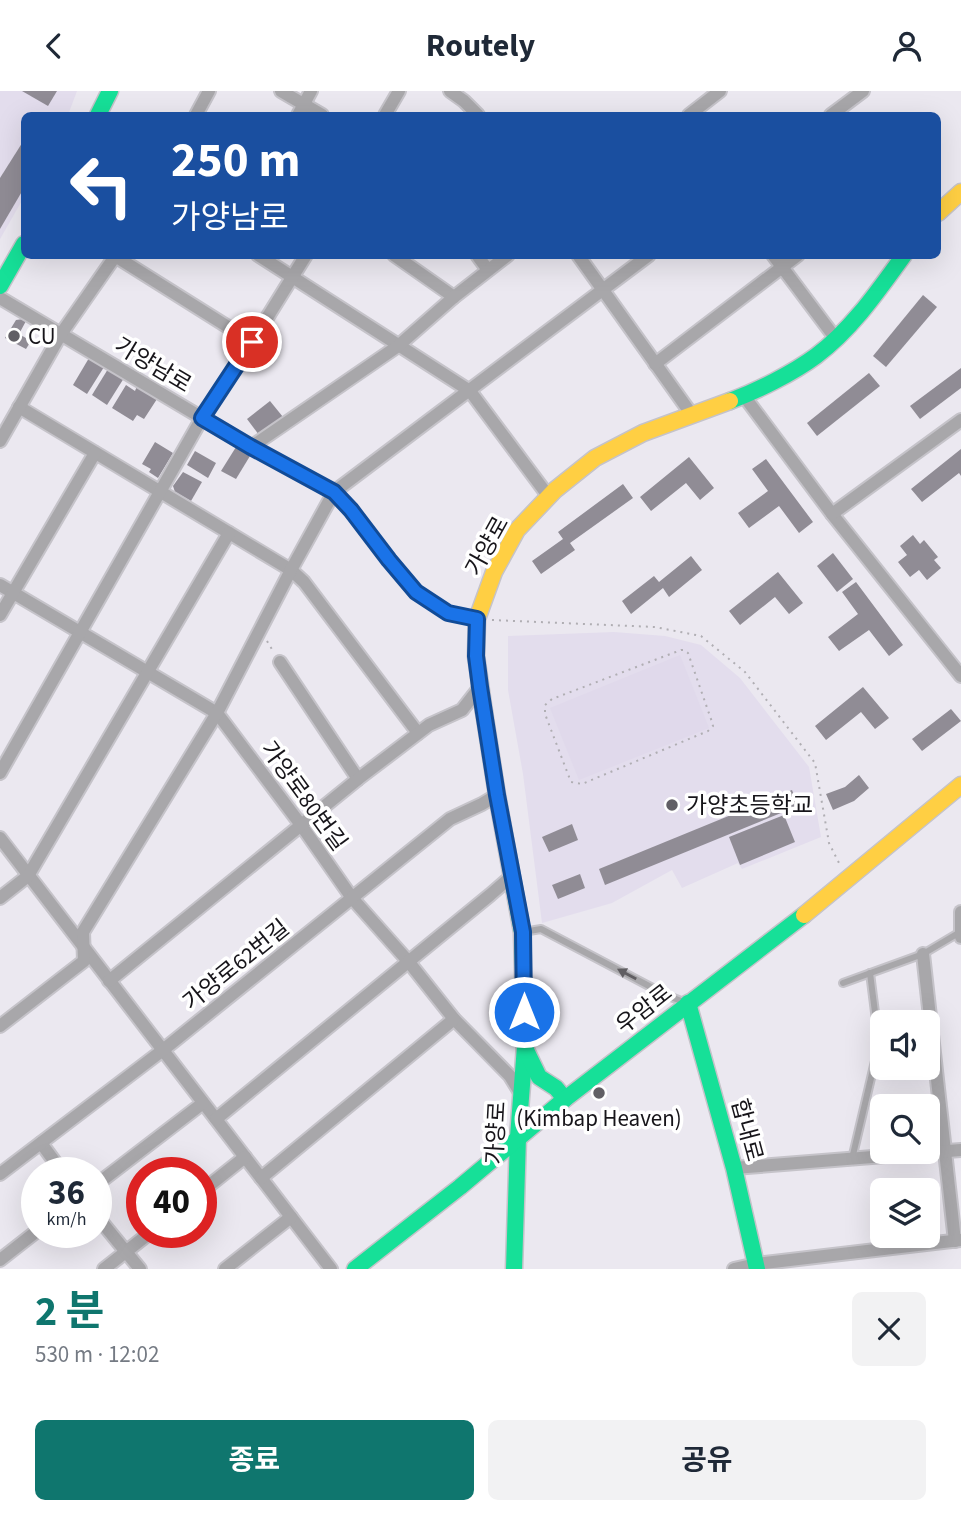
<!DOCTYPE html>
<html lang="ko">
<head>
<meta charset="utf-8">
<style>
  :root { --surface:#fff; --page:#f2f2f3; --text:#1f2937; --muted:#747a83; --accent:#0f766e }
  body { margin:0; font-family:"Source Sans 3","Noto Sans KR",sans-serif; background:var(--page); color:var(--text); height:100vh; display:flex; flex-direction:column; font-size:26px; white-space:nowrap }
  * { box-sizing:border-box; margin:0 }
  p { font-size:23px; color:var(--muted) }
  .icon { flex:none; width:38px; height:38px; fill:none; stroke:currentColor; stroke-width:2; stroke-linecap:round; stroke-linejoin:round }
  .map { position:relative; height:1178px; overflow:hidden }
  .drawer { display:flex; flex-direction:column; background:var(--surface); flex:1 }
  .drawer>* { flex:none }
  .hud { position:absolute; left:21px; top:21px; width:920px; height:147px; border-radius:10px; box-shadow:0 7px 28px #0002; background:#1a4fa0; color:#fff; overflow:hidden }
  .tools { position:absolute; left:870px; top:919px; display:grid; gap:14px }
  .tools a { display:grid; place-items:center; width:70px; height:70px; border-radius:10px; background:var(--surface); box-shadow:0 7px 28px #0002; font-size:35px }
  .speed { position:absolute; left:21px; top:1066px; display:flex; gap:14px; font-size:35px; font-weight:700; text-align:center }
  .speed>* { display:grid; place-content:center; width:91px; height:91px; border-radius:50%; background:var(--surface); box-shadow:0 7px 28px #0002; line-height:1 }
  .speed small { font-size:18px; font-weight:400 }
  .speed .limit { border:10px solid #d22; background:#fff; color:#111 }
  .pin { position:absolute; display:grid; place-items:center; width:60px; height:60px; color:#fff; margin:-30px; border:4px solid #fff; border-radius:50%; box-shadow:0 2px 7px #0007 }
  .me { position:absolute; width:77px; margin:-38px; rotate:0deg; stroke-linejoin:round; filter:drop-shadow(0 0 5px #0008) }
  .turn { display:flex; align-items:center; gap:24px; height:147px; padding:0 35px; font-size:32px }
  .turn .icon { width:91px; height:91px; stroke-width:2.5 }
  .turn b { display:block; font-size:49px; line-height:60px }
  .round { display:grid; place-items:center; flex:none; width:74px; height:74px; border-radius:10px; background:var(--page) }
  .overview { display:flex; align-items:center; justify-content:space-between; height:119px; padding:0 35px }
  h1 { font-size:42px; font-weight:700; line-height:52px; color:var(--accent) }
  .action { display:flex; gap:14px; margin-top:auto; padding:14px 35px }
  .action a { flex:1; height:80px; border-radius:10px; background:var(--accent); color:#fff; font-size:28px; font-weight:700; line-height:80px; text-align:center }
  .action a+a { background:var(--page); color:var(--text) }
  header { display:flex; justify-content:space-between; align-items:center; height:91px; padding:0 35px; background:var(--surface); font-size:32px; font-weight:700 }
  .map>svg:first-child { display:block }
</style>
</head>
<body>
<header><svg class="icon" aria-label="back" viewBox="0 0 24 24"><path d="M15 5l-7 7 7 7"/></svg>Routely<svg class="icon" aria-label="person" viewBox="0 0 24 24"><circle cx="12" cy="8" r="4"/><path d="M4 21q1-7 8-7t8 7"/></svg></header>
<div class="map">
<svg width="961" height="1178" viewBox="0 0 961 1178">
  <rect width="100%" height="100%" fill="#ebe8f0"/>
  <g fill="#e3dded">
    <path d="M0,0H77L68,24H24V106L0,148Z"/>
    <path d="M614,541L665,545L701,554L740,587L809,676L821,746L742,778L738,772L682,797L672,779L612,812L542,832L523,683L508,599V545Z"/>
  </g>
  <path fill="#e0d9eb" d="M680,564L709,637L579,689L550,617Z"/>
  <g fill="#908c95">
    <path d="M22,0H57L48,15Z"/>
    <path d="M24,49V97L0,138V87Z"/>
    <path d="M923,204L937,216L886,276L873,265Z"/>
    <path d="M23,228L26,230L19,243L31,250L26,258L5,247L16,229Z"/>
    <path d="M89,267L104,276L87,303L73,294Z"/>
    <path d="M961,277V297L920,328L910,315Z"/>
    <path d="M108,278L124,287L107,314L92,304Z"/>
    <path d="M869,282L880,295L817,345L807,332Z"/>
    <path d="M126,294L135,300L137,295L157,308L144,328L137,324L133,330L112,317Z"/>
    <path d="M270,310L283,326L259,344L247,328Z"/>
    <path d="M155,351L173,362L158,387L149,381L151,378L142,373Z"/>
    <path d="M236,356L250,365L236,388L221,380Z"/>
    <path d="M961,358V385L959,382L922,411L911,398Z"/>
    <path d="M195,360L216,372L208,387L187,374Z"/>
    <path d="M689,366L714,397L700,409L686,392L651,420L640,406Z"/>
    <path d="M766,368L813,431L799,442L779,415L749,437L738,422L768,400L752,378Z"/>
    <path d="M183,381L202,391L191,410L175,401L173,395Z"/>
    <path d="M623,393L633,407L570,452L575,459L541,483L532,470L563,448L558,441Z"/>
    <path d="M913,444L920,453L924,449L938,466L934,469L941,477L927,489L919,479L910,486L898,471L907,464L900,455Z"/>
    <path d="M833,462L853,488L837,501L817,475Z"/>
    <path d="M691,465L702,479L669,506L663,497L631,523L622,510L654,485L659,491Z"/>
    <path d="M778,481L803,512L789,523L775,506L740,534L729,520Z"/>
    <path d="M856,491L903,554L889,565L869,539L839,560L828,546L858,523L842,501Z"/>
    <path d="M863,596L889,627L875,638L861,621L826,649L815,635Z"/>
    <path d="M951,618L961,630L922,660L912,648Z"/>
    <path d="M859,684L869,697L854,710L833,719L826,703L845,696Z"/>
    <path d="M792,699L798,715L605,794L599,778Z"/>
    <path d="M784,724L795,751L740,774L729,746Z"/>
    <path d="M572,733L578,749L549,761L542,746Z"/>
    <path d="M580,783L585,797L558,808L552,794Z"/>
  </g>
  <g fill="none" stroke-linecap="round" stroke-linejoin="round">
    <g stroke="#c5c3c9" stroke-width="10">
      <g id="lane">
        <path d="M523,841L541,838L666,904L686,912"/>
        <path d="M843,892L923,863L960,841"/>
        <path d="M852,1068L879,953L870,882"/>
      </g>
    </g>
    <g stroke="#c5c3c9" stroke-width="16">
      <g id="street">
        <path d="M281,0L322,24"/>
        <path d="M450,0L464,10L478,24"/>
        <path d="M196,24L209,0"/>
        <path d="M298,24L311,0"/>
        <path d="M385,24L399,0"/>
        <path d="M689,24L720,0"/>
        <path d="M831,24L863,0"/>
        <path d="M258,164L470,300L549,406"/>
        <path d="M394,164L454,206"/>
        <path d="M477,164L488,179"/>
        <path d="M578,164L692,324"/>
        <path d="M773,164L836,248"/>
        <path d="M115,165L252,251"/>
        <path d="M0,207L251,356L334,401L351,419L389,469L416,501L448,522L477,528"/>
        <path d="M655,273L798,164"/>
        <path d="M744,305L832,423L961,585"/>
        <path d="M19,316L291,479L304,491L418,642"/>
        <path d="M0,350L61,243L116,164"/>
        <path d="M251,356L398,255L454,206L508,164"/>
        <path d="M832,423L961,329"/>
        <path d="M0,494L217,622L301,734L352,807L408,870L454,928L510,985L521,1003"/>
        <path d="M0,524L95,362"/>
        <path d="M280,571L358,688"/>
        <path d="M0,682L202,327L252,251L306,164"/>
        <path d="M0,747L331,1178"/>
        <path d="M0,807L28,785L229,442"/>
        <path d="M961,821V846"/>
        <path d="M923,863L955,1150"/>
        <path d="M109,890L358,688L429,634L462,619L480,596"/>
        <path d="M0,935L84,870L83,841L217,622L291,479L334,401L649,164"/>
        <path d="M216,1028L490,804L513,784"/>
        <path d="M41,1052L63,1082"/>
        <path d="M734,1077L961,1059"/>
        <path d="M0,1083L163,959L450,728L482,713L497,704"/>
        <path d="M261,1087L454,928"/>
        <path d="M96,1094L203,1012"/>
        <path d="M201,1101L245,1066"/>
        <path d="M96,1124L140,1178"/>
        <path d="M0,1169L37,1140"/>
        <path d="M104,1178L151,1141"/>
        <path d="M225,1178L291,1126"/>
        <path d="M734,1178L756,1173L961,1149"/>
      </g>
    </g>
    <g stroke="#c5c3c9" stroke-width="19">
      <g id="fast">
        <path d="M98,24L110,0"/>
        <path d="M0,195L24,153"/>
        <path d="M730,310C757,300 793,282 816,265C852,238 878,200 904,164"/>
        <path d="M484,621L497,704L522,841L525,955L518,1046L514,1178"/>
        <path d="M688,912L734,1077L757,1178"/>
        <path d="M525,957L539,986L556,997L565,1008"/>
        <path d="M355,1178L460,1096L565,1008L804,824"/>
      </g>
    </g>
    <g stroke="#c5c3c9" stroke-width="19">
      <g id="slow">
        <path d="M938,122L961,101"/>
        <path d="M484,621L476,565L477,528L494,481L517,439L555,399L595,367L643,342L730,310"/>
        <path d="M804,824L961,694"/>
      </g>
    </g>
    <g stroke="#b0aeb3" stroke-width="2" stroke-dasharray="2 5" stroke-linecap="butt">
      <path d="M492,529L655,536L701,545L745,581L815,672L829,752L840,774"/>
      <path d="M267,550L273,560"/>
      <path d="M681,559H684L688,562L712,631L713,635L708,640L582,693L571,691L545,623V614L552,608Z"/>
    </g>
    <use href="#lane" stroke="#a8a7aa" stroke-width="6"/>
    <use href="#street" stroke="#a8a7aa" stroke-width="12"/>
    <use href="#fast" stroke="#16e098" stroke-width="16"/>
    <use href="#slow" stroke="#ffcf43" stroke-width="16"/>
  </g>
  <defs><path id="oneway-solid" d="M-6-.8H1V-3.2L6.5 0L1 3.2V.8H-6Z" transform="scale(1.75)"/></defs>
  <use fill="#605e62" href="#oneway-solid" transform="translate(627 883) rotate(-152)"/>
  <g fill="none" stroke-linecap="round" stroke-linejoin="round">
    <g stroke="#114b97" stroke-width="18">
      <path id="route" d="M252,251L202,327L251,356L334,401L351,419L389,469L416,501L448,522L477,528L476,565L480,596L497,704L523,841L524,921"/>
    </g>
    <use href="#route" stroke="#1a73e8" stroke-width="12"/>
  </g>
  <g fill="#615f65" stroke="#fff" stroke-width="2.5">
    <circle cx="14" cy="245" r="7"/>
    <circle cx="672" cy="714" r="7"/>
    <circle cx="599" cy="1002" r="7"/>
  </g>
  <g text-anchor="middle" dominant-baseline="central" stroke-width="7" stroke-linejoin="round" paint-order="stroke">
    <g font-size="23" fill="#17151a" stroke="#fff" text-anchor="start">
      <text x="28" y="245">CU</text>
      <text x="686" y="714">가양초등학교</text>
      <text x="599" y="1027" text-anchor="middle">(Kimbap Heaven)</text>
    </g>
    <g font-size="23" fill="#17151a" stroke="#fff">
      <text transform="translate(153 274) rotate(31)">가양남로</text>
      <text transform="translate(487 455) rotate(-61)">가양로</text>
      <text transform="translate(304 705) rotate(54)">가양로80번길</text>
      <text transform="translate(236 874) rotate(-39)">가양로62번길</text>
      <text transform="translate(644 918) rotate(-38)">우암로</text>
      <text transform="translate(747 1039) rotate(75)">합내로</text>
      <text transform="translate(496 1042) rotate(-87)">가양로</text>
    </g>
  </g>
</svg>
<div class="tools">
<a><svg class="icon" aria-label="sound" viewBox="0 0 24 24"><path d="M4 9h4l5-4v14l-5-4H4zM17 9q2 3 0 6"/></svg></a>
<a><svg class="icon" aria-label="search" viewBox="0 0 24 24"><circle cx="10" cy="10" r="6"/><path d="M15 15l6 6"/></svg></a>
<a><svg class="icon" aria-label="layers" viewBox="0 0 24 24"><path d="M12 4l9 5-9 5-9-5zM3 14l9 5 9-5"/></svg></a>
</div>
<div class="speed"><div>36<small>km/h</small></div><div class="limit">40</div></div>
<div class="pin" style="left:252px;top:251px;background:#d93025"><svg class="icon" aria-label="arrive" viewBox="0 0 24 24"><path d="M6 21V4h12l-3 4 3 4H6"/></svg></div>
<svg class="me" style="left:524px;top:921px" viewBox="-20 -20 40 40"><circle r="17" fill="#1a73e8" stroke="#fff" stroke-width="3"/><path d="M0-11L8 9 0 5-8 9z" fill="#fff"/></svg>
<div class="hud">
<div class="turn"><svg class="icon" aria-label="left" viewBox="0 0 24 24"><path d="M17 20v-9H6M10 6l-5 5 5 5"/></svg><div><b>250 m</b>가양남로</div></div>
</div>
</div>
<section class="drawer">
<div class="overview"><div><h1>2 분</h1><p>530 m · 12:02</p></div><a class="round"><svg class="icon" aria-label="close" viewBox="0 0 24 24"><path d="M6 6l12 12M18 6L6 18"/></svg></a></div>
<div class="action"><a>종료</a><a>공유</a></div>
</section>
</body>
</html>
